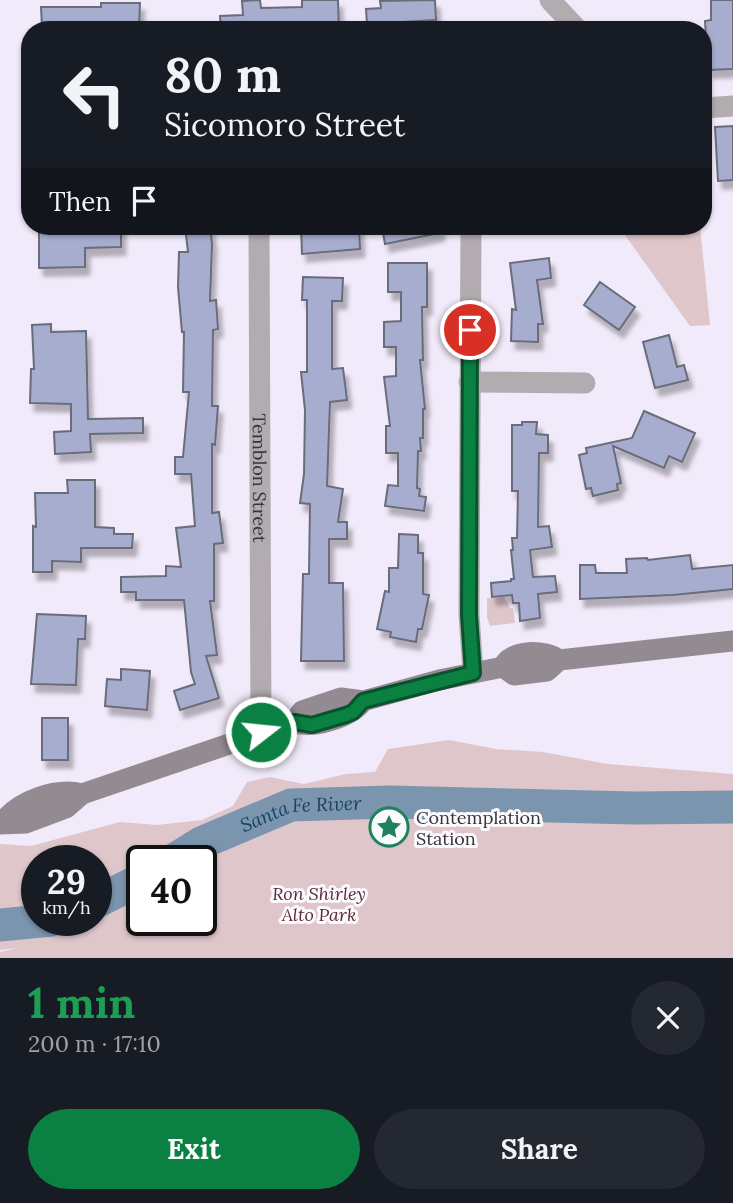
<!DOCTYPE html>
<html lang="en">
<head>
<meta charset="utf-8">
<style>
  :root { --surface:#171b24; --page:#242831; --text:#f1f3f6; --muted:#9ea1a6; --accent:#0b8043 }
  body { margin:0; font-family:Lora,serif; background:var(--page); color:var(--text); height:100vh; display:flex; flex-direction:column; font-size:26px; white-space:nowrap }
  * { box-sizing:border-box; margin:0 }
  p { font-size:23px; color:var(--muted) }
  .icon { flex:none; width:38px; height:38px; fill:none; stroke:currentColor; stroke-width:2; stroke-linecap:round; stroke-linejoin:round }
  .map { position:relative; height:958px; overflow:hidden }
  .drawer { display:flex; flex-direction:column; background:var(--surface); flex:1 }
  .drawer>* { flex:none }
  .top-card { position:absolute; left:21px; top:21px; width:691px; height:214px; border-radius:28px; box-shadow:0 2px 5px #0004; background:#171b24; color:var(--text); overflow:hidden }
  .speed { position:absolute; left:21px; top:845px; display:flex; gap:14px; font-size:35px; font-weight:700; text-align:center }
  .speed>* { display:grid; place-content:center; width:91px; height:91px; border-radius:50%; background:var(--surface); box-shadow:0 2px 5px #0004; line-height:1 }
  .speed small { font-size:18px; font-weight:400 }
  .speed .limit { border:4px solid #111; border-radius:10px; background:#fff; color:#111 }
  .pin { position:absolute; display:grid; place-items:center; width:60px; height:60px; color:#fff; margin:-30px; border:4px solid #fff; border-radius:50%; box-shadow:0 2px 7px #0007 }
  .me { position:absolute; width:77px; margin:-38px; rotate:74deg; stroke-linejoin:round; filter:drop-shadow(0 0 5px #0008) }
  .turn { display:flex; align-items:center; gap:24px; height:147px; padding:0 28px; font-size:32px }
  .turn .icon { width:91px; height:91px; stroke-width:2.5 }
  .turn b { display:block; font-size:49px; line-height:60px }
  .then { display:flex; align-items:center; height:66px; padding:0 28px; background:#0003; gap:14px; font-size:26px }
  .round { display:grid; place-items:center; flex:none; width:74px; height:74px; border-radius:37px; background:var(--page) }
  .summary { display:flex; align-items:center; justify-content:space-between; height:119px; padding:0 28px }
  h1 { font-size:42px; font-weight:700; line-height:52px; color:#1e9e55 }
  .primary-button { display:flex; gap:14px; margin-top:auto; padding:14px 28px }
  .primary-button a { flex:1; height:80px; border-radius:42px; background:var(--accent); color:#fff; font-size:28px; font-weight:700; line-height:80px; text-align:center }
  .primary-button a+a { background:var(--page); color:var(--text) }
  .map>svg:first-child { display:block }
</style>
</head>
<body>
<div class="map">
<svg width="733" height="958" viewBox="0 0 733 958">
  <defs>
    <filter id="shadow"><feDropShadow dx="4.5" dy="8" stdDeviation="2" flood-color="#0004"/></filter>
  </defs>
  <rect width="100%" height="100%" fill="#f1eafa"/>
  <g fill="#dfc6cb" fill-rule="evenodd">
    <path d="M621,226H700L710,325L690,326L622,231Z"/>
    <path d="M504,597L510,608H513L515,623L490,626L487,617V598Z"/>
    <path d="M449,740L496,749L543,752L608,764L733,774V958H0V952L17,948L0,950V844L31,846L120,822L157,825L202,820L233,806L247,782L270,777L304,784L346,774L375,772L388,749ZM37,861H96V920H37ZM142,861H201V920H142Z"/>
  </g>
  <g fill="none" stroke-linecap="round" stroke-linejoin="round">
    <g stroke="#7b95ae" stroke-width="33">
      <path id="s1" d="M172,861L201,843L291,805L389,802L635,808L733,807"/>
      <path d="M96,902L142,879"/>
      <path d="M0,925L52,920"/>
    </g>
  </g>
  <g fill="#a7adce" stroke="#696c7a" stroke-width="2" filter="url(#shadow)">
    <path d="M260,0L261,8L302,7V0H338L339,30H221L220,16L243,15L242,1Z"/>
    <path d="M435,0L436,20L367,24L366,9L381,8L380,1Z"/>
    <path d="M711,0H733V69L708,70L705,21L711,20Z"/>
    <path d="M101,3H140L139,30H74V26L42,27L41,7H101Z"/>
    <path d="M733,126V180L718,181L715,127Z"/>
    <path d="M39,226H121V247L85,248V267L39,268Z"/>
    <path d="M185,226H210L212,244L210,301L216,300L218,329L213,330L212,406H218L215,445L212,444V513L219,512L223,543L214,544V601H210L217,655L206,656L219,698L180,710L174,691L195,684L191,672L184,600H136V592H121V577L166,576V566L181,567L176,528L195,526L191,474H175V457H183L189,392H183L184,332H182L178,287L179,252H188Z"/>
    <path d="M301,226H359L360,249L302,254Z"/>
    <path d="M382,226H440V233L385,244Z"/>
    <path d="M549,258L551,278L537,280L543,324H538V342L511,341L512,309L516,310L510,263Z"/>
    <path d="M388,263H427V307H422L423,360H420L425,409H423V438H420L421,451H418L417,488L420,489L419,496L426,497L424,511L385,506L388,485L398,486V453H386V426H390L384,377L396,376V347H384V322L401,321V292H388Z"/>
    <path d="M303,277L343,278L342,301H332V369L343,368L347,400L330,402L327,486L343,489L338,522H347V539H329V583H343L344,661H301L303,574H309L310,504L300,503L304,474L305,410L301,372H307V300H302Z"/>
    <path d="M600,282L635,307L619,330L584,305Z"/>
    <path d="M51,324V332L86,331L88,419L143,418V433L90,434L91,452L55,454L54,432L71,431V404L30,403L31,369H34L32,325Z"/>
    <path d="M669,335L677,367L684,365L688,380L655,388L643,342Z"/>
    <path d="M644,411L695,433L682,462L669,456L664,468L613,446L621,483L617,484L618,490L593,496L591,488L586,489L579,455L587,453L586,448L632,438Z"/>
    <path d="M522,422H537L536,434L548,435V453H539L538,527L549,526L552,547L530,550L533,577L555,576L557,592L538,594L540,618L520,621L519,603H513L512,595L492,597L491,583L511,581V579H514L511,550H513L512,538H517L518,491H512V425H522Z"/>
    <path d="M67,480H95V527L114,528V534H133L132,548H81V562L52,561V572H33V526L36,527L35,493H68Z"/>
    <path d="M399,534L418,535V553H423V594L429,595L422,629H418L416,642L390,637L391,632L377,629L385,591L389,592V568H398Z"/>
    <path d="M690,555L692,569L733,565V589L673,595L580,599V565H595L596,573H627L626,559L647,558L648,560Z"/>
    <path d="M37,614L86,616L85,639H78L76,685L31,684Z"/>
    <path d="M121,669L150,671L147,710L105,706L107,679L121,680Z"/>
    <rect x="42" y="718" width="26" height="42"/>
  </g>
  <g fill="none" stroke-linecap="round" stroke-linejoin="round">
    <g stroke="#b2abb0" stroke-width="21">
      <path d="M550,0L578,30"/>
      <path d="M704,108L733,106"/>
      <path id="s2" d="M259,226L261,732"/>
      <path d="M471,226L469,615L473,672"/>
      <path d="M469,382L585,383"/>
    </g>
    <g stroke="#948b92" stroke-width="21">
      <path d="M503,667L514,675L547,671L559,660"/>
      <path d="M294,722L302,711L341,698L363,701L439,680L503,667C510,649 546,649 559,660L733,641"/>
      <path d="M2,823C18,801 56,787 82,794L294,722C312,730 352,717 363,701"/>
      <path d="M0,824L26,823L66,808L82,794"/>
    </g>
  </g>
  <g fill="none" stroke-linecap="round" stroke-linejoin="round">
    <g stroke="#07532c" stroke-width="18">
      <path id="route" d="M261,732L294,722L312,725L346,715L353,712L363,701L473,673L469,615L470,330"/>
    </g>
    <use href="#route" stroke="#0b8043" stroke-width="12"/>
  </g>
  <defs>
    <g id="sight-ring" transform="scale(2.0125)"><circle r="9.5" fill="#fbfafd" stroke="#1e835d" stroke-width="1.5"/><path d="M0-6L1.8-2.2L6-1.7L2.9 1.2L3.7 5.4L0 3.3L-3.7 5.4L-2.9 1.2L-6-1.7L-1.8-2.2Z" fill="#1e835d"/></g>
  </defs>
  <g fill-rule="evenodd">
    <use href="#sight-ring" x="389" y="827"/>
  </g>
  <g text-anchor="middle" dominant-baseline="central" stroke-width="6" stroke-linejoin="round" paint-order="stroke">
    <g font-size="18" fill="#37343a" stroke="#fbfafd">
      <text stroke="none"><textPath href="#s2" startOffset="252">Temblon Street</textPath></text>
    </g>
    <g font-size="18" fill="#37343a" stroke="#fbfafd" text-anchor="start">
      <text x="416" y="817">Contemplation<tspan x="416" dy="21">Station</tspan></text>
    </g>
    <g font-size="18" font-style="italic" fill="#5d293a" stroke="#fbfafd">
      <text x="319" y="893">Ron Shirley<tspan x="319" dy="21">Alto Park</tspan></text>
    </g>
    <g font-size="19" font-style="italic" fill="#184266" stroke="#fbfafd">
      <text stroke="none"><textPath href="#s1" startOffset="140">Santa Fe River</textPath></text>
    </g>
  </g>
</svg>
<div class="speed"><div>29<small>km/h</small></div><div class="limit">40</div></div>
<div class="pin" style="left:470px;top:330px;background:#d93025"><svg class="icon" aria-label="arrive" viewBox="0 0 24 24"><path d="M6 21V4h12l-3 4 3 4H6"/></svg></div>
<svg class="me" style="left:261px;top:732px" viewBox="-20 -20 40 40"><circle r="17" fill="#0b8043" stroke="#fff" stroke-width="3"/><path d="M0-11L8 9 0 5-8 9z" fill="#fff"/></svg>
<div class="top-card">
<div class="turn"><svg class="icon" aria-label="left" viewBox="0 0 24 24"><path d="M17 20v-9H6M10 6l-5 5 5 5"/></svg><div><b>80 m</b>Sicomoro Street</div></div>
<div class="then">Then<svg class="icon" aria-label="arrive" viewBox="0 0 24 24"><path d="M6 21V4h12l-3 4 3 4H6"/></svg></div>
</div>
</div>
<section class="drawer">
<div class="summary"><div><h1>1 min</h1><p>200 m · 17:10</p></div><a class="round"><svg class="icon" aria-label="close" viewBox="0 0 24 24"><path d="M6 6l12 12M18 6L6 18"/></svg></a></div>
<div class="primary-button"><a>Exit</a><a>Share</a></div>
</section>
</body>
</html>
